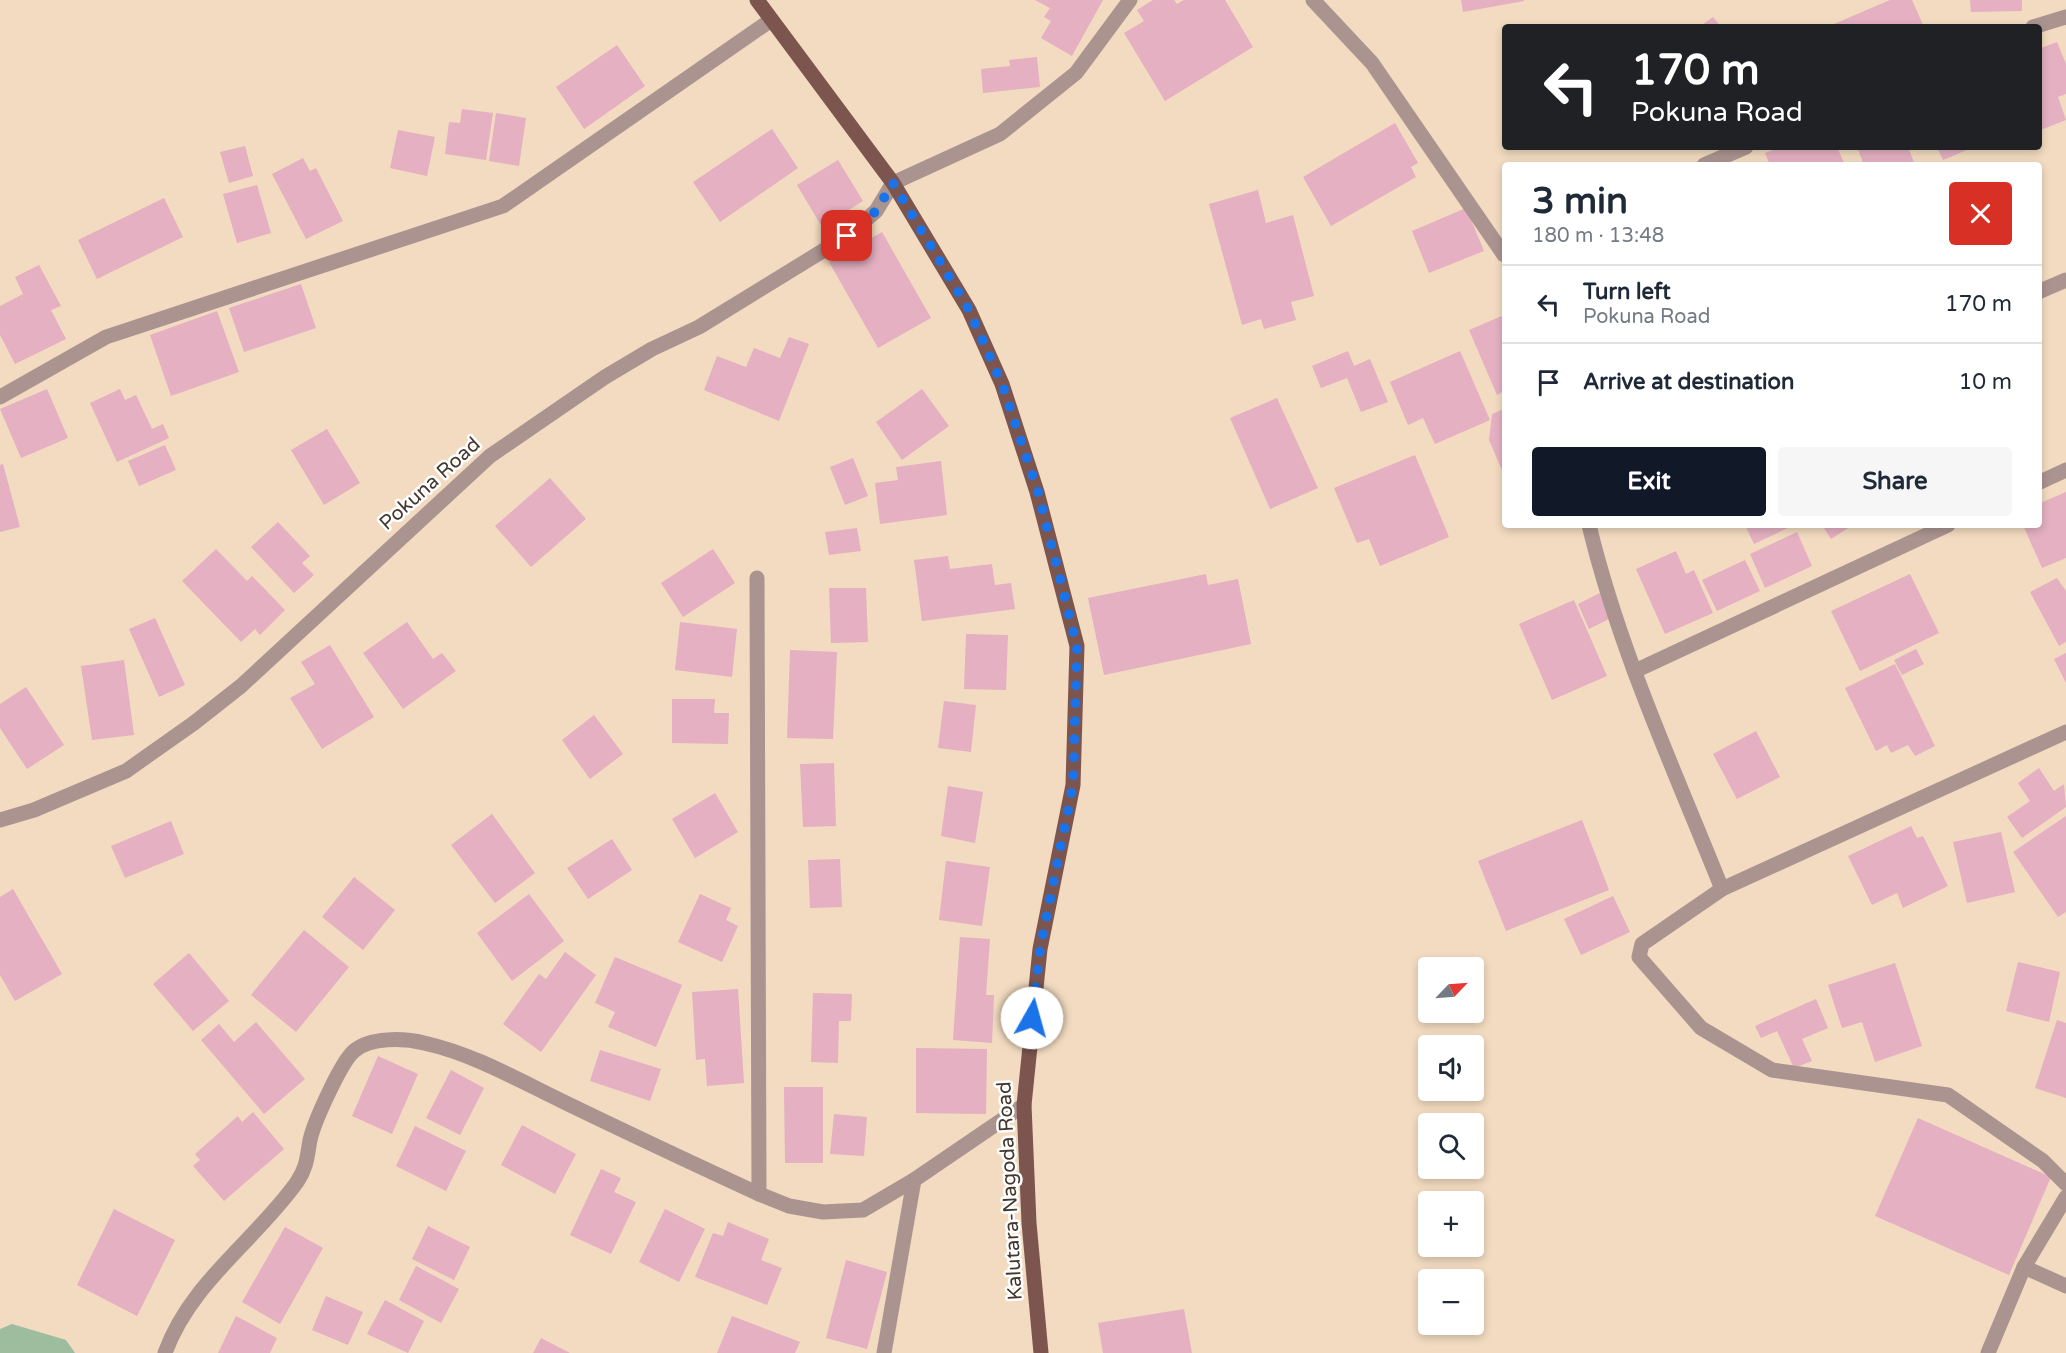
<!DOCTYPE html>
<html lang="en">
<head>
<meta charset="utf-8">
<style>
  :root { --surface:#fff; --page:#f6f6f7; --text:#1f2937; --muted:#747a83; --line:#e0e1e3; --accent:#111827 }
  body { margin:0; font-family:"Varela Round",sans-serif; background:var(--page); color:var(--text); height:100vh; display:flex; flex-direction:column; font-size:22px; white-space:nowrap }
  * { box-sizing:border-box; margin:0 }
  p { font-size:20px; color:var(--muted) }
  .icon { flex:none; width:33px; height:33px; fill:none; stroke:currentColor; stroke-width:2; stroke-linecap:round; stroke-linejoin:round }
  .map { position:relative; flex:1; overflow:hidden }
  .panel { position:absolute; left:1502px; top:162px; width:540px; height:366px; display:flex; flex-direction:column; background:var(--surface); border-radius:6px; box-shadow:0 3px 9px #0003 }
  .panel>* { flex:none }
  .banner { position:absolute; left:1502px; top:24px; width:540px; height:126px; border-radius:6px; box-shadow:0 3px 9px #0003; background:#202124; color:#fff; overflow:hidden }
  .needle { width:39px; rotate:65deg }
  .controls { position:absolute; left:1418px; top:957px; display:grid; gap:12px }
  .controls a { display:grid; place-items:center; width:66px; height:66px; border-radius:6px; background:var(--surface); box-shadow:0 3px 9px #0003; font-size:30px }
  .pin { position:absolute; display:grid; place-items:center; width:51px; height:51px; color:#fff; margin:-26px; border-radius:12px; box-shadow:0 3px 9px #0006 }
  .me { position:absolute; width:66px; margin:-33px; rotate:7deg; stroke-linejoin:round; filter:drop-shadow(0 0 4px #0008) }
  .turn { display:flex; align-items:center; gap:21px; height:126px; padding:0 30px; font-size:27px }
  .turn .icon { width:78px; height:78px; stroke-width:2.5 }
  .turn b { display:block; font-size:42px; line-height:51px }
  .round { display:grid; place-items:center; flex:none; width:63px; height:63px; border-radius:6px; background:var(--page) }
  .overview { display:flex; align-items:center; justify-content:space-between; height:102px; padding:0 30px }
  h1 { font-size:36px; font-weight:700; line-height:45px }
  .cta { display:flex; gap:12px; margin-top:auto; padding:12px 30px }
  .cta a { flex:1; height:69px; border-radius:6px; background:var(--accent); color:#fff; font-size:24px; font-weight:700; line-height:69px; text-align:center }
  .cta a+a { background:var(--page); color:var(--text) }
  ul { padding:0; list-style:none }
  li { display:flex; align-items:center; gap:18px; height:78px; padding:0 30px; border-top:2px solid var(--line) }
  li div { flex:1 }
  li b { display:block; font-size:22px }
  li em { font-style:normal }
  .map>svg:first-child { display:block }
</style>
</head>
<body>
<div class="map">
<svg width="2066" height="1353" viewBox="0 0 2066 1353">
  <rect width="100%" height="100%" fill="#f2dbc0"/>
  <path fill="#9ebd9f" d="M12,1324L66,1340L75,1353H0V1329Z"/>
  <g fill="#e4b0c2">
    <path d="M1035,0H1103L1072,56L1041,38L1051,21L1044,17L1050,8Z"/>
    <path d="M1153,0H1174L1177,4L1184,0H1225L1253,47L1165,101L1124,33L1144,21L1137,10Z"/>
    <path d="M1461,0H1524V1L1463,12Z"/>
    <path d="M1890,0H1912L1924,27H1827Z"/>
    <path d="M1970,0H2022V11L1971,12Z"/>
    <path d="M1713,17L1721,27H1699Z"/>
    <path d="M2057,42L2066,64V94L2058,97L2066,120L2038,131V49Z"/>
    <path d="M617,45L645,86L584,129L556,87Z"/>
    <path d="M1037,57L1040,87L983,93L981,69L1010,66L1009,60Z"/>
    <path d="M462,109L493,113L486,160L445,154L449,122L460,123Z"/>
    <path d="M496,113L526,118L519,166L489,161Z"/>
    <path d="M1395,123L1418,163L1411,167L1416,177L1331,226L1303,177Z"/>
    <path d="M772,129L798,168L720,222L693,182Z"/>
    <path d="M398,130L435,137L427,176L390,168Z"/>
    <path d="M245,146L253,176L229,183L220,152Z"/>
    <path d="M1781,147H1837L1845,165H1770L1765,153Z"/>
    <path d="M1857,147H1908L1915,165H1864Z"/>
    <path d="M1937,147H1974L1943,160Z"/>
    <path d="M303,158L310,171L316,168L343,221L306,239L272,174Z"/>
    <path d="M838,160L863,201L822,227L797,185Z"/>
    <path d="M257,185L271,233L237,243L223,194Z"/>
    <path d="M1258,190L1266,223L1293,215L1314,296L1291,302L1296,320L1264,329L1261,319L1242,325L1209,204Z"/>
    <path d="M164,198L183,237L97,279L78,240Z"/>
    <path d="M1466,208L1484,251L1429,273L1412,231Z"/>
    <path d="M882,232L931,318L878,348L829,262Z"/>
    <path d="M39,265L61,306L51,310L66,339L15,364L0,335V306L23,294L15,277Z"/>
    <path d="M301,284L316,328L244,352L229,308Z"/>
    <path d="M217,311L239,372L171,396L150,335Z"/>
    <path d="M1504,315V391L1497,395L1469,330Z"/>
    <path d="M789,337L809,344L779,421L704,390L717,356L746,367L754,348L780,358Z"/>
    <path d="M1348,351L1354,366L1370,359L1388,402L1361,412L1347,378L1321,388L1312,366Z"/>
    <path d="M1460,351L1490,420L1435,444L1423,418L1408,425L1390,382Z"/>
    <path d="M47,389L68,438L21,458L0,409Z"/>
    <path d="M120,389L125,400L136,395L152,429L163,424L169,438L117,462L90,403Z"/>
    <path d="M922,389L949,426L902,460L876,422Z"/>
    <path d="M1277,398L1318,488L1270,509L1230,418Z"/>
    <path d="M1504,409V475L1489,440L1492,414Z"/>
    <path d="M327,429L360,483L324,505L291,450Z"/>
    <path d="M165,445L176,470L139,486L128,461Z"/>
    <path d="M1415,455L1449,537L1380,566L1369,539L1357,543L1334,488Z"/>
    <path d="M853,458L868,496L845,505L830,467Z"/>
    <path d="M941,461L947,515L880,524L875,483L898,480L896,467Z"/>
    <path d="M3,464L20,527L0,532V465Z"/>
    <path d="M550,478L586,519L531,567L495,526Z"/>
    <path d="M2066,492V558L2042,568L2023,525H2038V504Z"/>
    <path d="M278,522L310,556L302,563L314,575L294,593L251,547Z"/>
    <path d="M1745,525H1794L1754,544Z"/>
    <path d="M1822,525H1853L1831,539Z"/>
    <path d="M857,528L861,551L829,555L825,532Z"/>
    <path d="M1797,532L1812,566L1765,588L1750,554Z"/>
    <path d="M216,549L247,581L252,576L285,610L260,635L255,629L241,642L182,581Z"/>
    <path d="M713,549L735,583L683,617L661,583Z"/>
    <path d="M1676,551L1686,574L1694,570L1713,613L1665,634L1636,569Z"/>
    <path d="M948,556L950,569L992,564L995,585L1011,583L1015,609L922,621L914,560Z"/>
    <path d="M1745,560L1760,591L1717,611L1702,580Z"/>
    <path d="M1206,574L1208,585L1238,579L1251,644L1104,675L1088,598Z"/>
    <path d="M1910,574L1939,633L1860,671L1831,611Z"/>
    <path d="M2057,578L2066,591V642L2059,646L2030,592Z"/>
    <path d="M829,588H866L868,642L831,643Z"/>
    <path d="M1602,592L1613,617L1589,629L1578,604Z"/>
    <path d="M1574,600L1607,676L1552,700L1519,624Z"/>
    <path d="M155,618L185,685L159,697L129,629Z"/>
    <path d="M407,622L433,659L442,653L456,671L403,709L363,653Z"/>
    <path d="M680,622L737,629L732,677L675,670Z"/>
    <path d="M966,634L1008,635L1006,690L964,689Z"/>
    <path d="M330,645L374,717L322,749L290,698L315,684L301,662Z"/>
    <path d="M1916,649L1924,664L1902,675L1894,660Z"/>
    <path d="M790,650L837,652L833,739L787,738Z"/>
    <path d="M2066,653V683L2054,659Z"/>
    <path d="M124,660L134,735L92,740L81,666Z"/>
    <path d="M1895,664L1935,746L1915,756L1908,745L1891,753L1887,745L1876,751L1845,688Z"/>
    <path d="M26,687L64,745L27,769L0,728V704Z"/>
    <path d="M672,699H715L714,713H729L728,744L672,743Z"/>
    <path d="M944,701L976,705L971,752L938,748Z"/>
    <path d="M594,715L623,754L590,779L562,740Z"/>
    <path d="M1756,731L1780,777L1737,799L1713,754Z"/>
    <path d="M834,763L836,826L803,827L800,764Z"/>
    <path d="M2039,768L2054,791L2064,784L2066,807L2022,838L2007,817L2030,801L2018,783Z"/>
    <path d="M948,786L983,792L975,843L941,836Z"/>
    <path d="M715,793L738,832L695,858L672,819Z"/>
    <path d="M492,814L535,873L495,903L451,845Z"/>
    <path d="M2066,816V912L2058,917L2013,852Z"/>
    <path d="M1582,820L1609,890L1506,931L1478,861Z"/>
    <path d="M171,821L184,854L125,878L111,846Z"/>
    <path d="M1911,826L1917,838L1923,836L1948,886L1903,908L1897,893L1872,905L1848,856Z"/>
    <path d="M2001,832L2015,892L1967,903L1953,842Z"/>
    <path d="M612,839L632,870L588,899L567,868Z"/>
    <path d="M840,859L842,907L810,908L808,860Z"/>
    <path d="M946,861L990,867L982,926L939,920Z"/>
    <path d="M354,877L395,910L363,950L322,917Z"/>
    <path d="M13,889L62,974L15,1001L0,975V897Z"/>
    <path d="M529,894L564,941L512,981L477,933Z"/>
    <path d="M700,894L731,908L726,920L738,926L722,962L678,942Z"/>
    <path d="M1613,896L1630,932L1581,955L1564,919Z"/>
    <path d="M304,930L349,967L296,1032L251,995Z"/>
    <path d="M960,937L990,939L986,995H994L992,1043L953,1040Z"/>
    <path d="M565,952L596,975L541,1052L503,1024L539,974L546,979Z"/>
    <path d="M189,953L229,1001L193,1031L153,984Z"/>
    <path d="M615,957L682,985L656,1047L608,1027L615,1012L595,1003Z"/>
    <path d="M2018,962L2060,972L2049,1022L2006,1011Z"/>
    <path d="M1895,963L1922,1046L1875,1062L1862,1022L1842,1028L1828,985Z"/>
    <path d="M738,989L744,1083L707,1086L705,1059L696,1060L692,992Z"/>
    <path d="M813,993L852,994L851,1021H839L838,1063L811,1062Z"/>
    <path d="M1816,999L1828,1028L1802,1039L1812,1061L1794,1068L1777,1031L1761,1038L1755,1026Z"/>
    <path d="M2057,1020L2066,1023V1098L2035,1088Z"/>
    <path d="M256,1022L305,1079L264,1114L201,1040L219,1024L234,1042Z"/>
    <path d="M916,1048L987,1049L986,1114L916,1113Z"/>
    <path d="M600,1050L661,1069L650,1101L590,1081Z"/>
    <path d="M378,1056L418,1074L392,1134L352,1116Z"/>
    <path d="M451,1070L484,1088L460,1135L426,1118Z"/>
    <path d="M784,1087H823V1163H785Z"/>
    <path d="M253,1112L284,1149L224,1201L193,1166L200,1160L195,1154L238,1116L242,1122Z"/>
    <path d="M834,1114L867,1117L864,1156L830,1154Z"/>
    <path d="M1918,1118L2051,1177L2009,1275L1875,1216Z"/>
    <path d="M522,1125L576,1154L555,1194L501,1165Z"/>
    <path d="M415,1126L466,1151L446,1191L396,1166Z"/>
    <path d="M601,1169L621,1178L614,1192L636,1202L611,1254L570,1235Z"/>
    <path d="M114,1209L175,1240L137,1316L77,1285Z"/>
    <path d="M665,1209L705,1229L679,1282L639,1262Z"/>
    <path d="M728,1222L769,1239L761,1260L782,1268L767,1305L695,1277L713,1233L723,1236Z"/>
    <path d="M428,1226L470,1247L454,1280L412,1259Z"/>
    <path d="M285,1227L323,1248L280,1324L242,1302Z"/>
    <path d="M846,1260L887,1272L867,1349L826,1338Z"/>
    <path d="M416,1266L459,1289L441,1323L399,1300Z"/>
    <path d="M326,1296L363,1312L348,1345L312,1330Z"/>
    <path d="M385,1300L424,1321L408,1353L367,1334Z"/>
    <path d="M1184,1309L1192,1353H1103L1098,1323Z"/>
    <path d="M236,1316L277,1338L270,1353H218Z"/>
    <path d="M732,1316L800,1342L795,1353H717Z"/>
    <path d="M541,1338L570,1353H533Z"/>
  </g>
  <g fill="none" stroke-linecap="round" stroke-linejoin="round">
    <g stroke="#ab9490" stroke-width="15">
      <path d="M1313,0L1372,63L1504,255"/>
      <path d="M2033,27L2066,17"/>
      <path d="M1704,165L1746,147"/>
      <path d="M2038,292L2066,280"/>
      <path d="M0,397L106,337L503,206L771,20"/>
      <path d="M2038,483L2066,470"/>
      <path d="M1589,525C1619,650 1674,769 1722,889"/>
      <path d="M757,578L759,1194"/>
      <path d="M1635,671L1948,525"/>
      <path d="M2066,732L1722,889L1642,944L1639,957L1701,1028L1772,1070L1948,1095L2043,1161L2066,1184"/>
      <path d="M0,820L34,810L126,771L194,723L241,686L490,456L605,377L652,349L699,327L847,236L876,211L893,183L1000,134L1076,73L1130,0"/>
      <path d="M2024,1267L2066,1286"/>
      <path d="M165,1353C190,1283 255,1241 297,1182C307,1167 307,1157 310,1140C314,1122 341,1062 354,1051C370,1037 404,1038 424,1043C474,1054 520,1081 566,1103C630,1134 694,1164 759,1194L789,1206L823,1212L863,1210L914,1180L1024,1105"/>
      <path d="M884,1353L914,1180"/>
      <path d="M1988,1353L2024,1267L2066,1197"/>
    </g>
    <path stroke="#7d554f" stroke-width="15" d="M757,0L893,183L969,310L1002,384L1037,492L1077,646L1073,785L1040,949L1024,1105L1029,1223L1041,1353"/>
  </g>
  <g fill="none" stroke-linecap="round" stroke-linejoin="round">
    <path stroke="#1a73e8" stroke-width="10" stroke-dasharray="0 18" d="M847,236L876,211L893,183L969,310L1002,384L1038,492L1077,646L1073,785L1040,949L1032,1018"/>
  </g>
  <g text-anchor="middle" dominant-baseline="central" stroke-width="5" stroke-linejoin="round" paint-order="stroke">
    <g font-size="20" fill="#42382e" stroke="#fff">
      <text transform="translate(430 484) rotate(-42)">Pokuna Road</text>
      <text transform="translate(1010 1191) rotate(-93)">Kalutara-Nagoda Road</text>
    </g>
  </g>
</svg>
<div class="controls">
<a><svg class="needle" viewBox="-14 -14 28 28"><path d="M0-13l5 13h-10z" fill="#e53935"/><path d="M0 13l5-13h-10z" fill="#747a83"/></svg></a>
<a><svg class="icon" aria-label="sound" viewBox="0 0 24 24"><path d="M4 9h4l5-4v14l-5-4H4zM17 9q2 3 0 6"/></svg></a>
<a><svg class="icon" aria-label="search" viewBox="0 0 24 24"><circle cx="10" cy="10" r="6"/><path d="M15 15l6 6"/></svg></a>
<a>+</a>
<a>−</a>
</div>
<div class="pin" style="left:847px;top:236px;background:#d93025"><svg class="icon" aria-label="arrive" viewBox="0 0 24 24"><path d="M6 21V4h12l-3 4 3 4H6"/></svg></div>
<svg class="me" style="left:1032px;top:1018px" viewBox="-20 -20 40 40"><circle r="19" fill="#fff"/><path d="M0-13L10 11 0 6-10 11z" fill="#1a73e8"/></svg>
<div class="banner">
<div class="turn"><svg class="icon" aria-label="left" viewBox="0 0 24 24"><path d="M17 20v-9H6M10 6l-5 5 5 5"/></svg><div><b>170 m</b>Pokuna Road</div></div>
</div>
<section class="panel">
<div class="overview"><div><h1>3 min</h1><p>180 m · 13:48</p></div><a class="round" style="background:#d93025;color:#fff"><svg class="icon" aria-label="close" viewBox="0 0 24 24"><path d="M6 6l12 12M18 6L6 18"/></svg></a></div>
<ul>
<li><svg class="icon" aria-label="left" viewBox="0 0 24 24"><path d="M17 20v-9H6M10 6l-5 5 5 5"/></svg><div><b>Turn left</b><p>Pokuna Road</p></div><em>170 m</em></li>
<li><svg class="icon" aria-label="arrive" viewBox="0 0 24 24"><path d="M6 21V4h12l-3 4 3 4H6"/></svg><div><b>Arrive at destination</b></div><em>10 m</em></li>
</ul>
<div class="cta"><a>Exit</a><a>Share</a></div>
</section>
</div>
</body>
</html>
